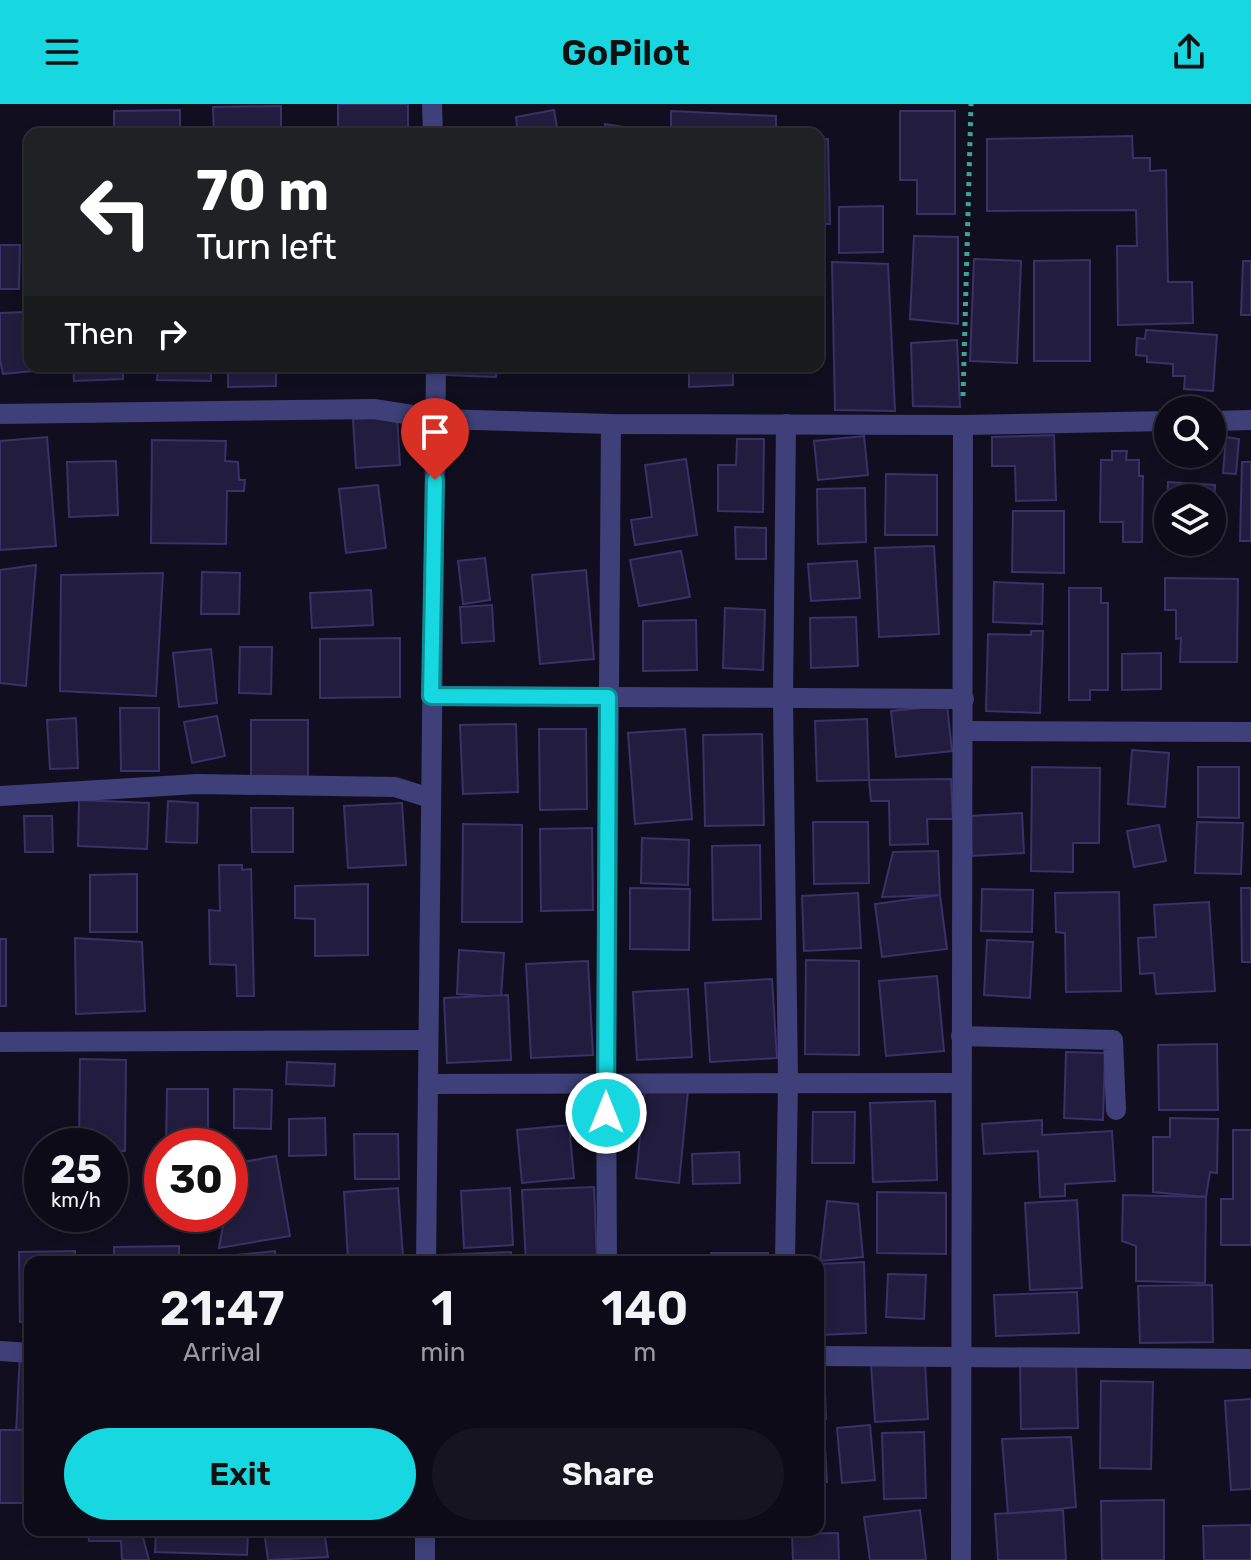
<!DOCTYPE html>
<html lang="en">
<head>
<meta charset="utf-8">
<style>
  :root { --surface:#0d0b17; --page:#161420; --text:#f1f3f6; --muted:#9a9ba1; --line:#2d2b36; --accent:#17d7e0 }
  body { margin:0; font-family:Rubik,sans-serif; background:var(--page); color:var(--text); height:100vh; display:flex; flex-direction:column; font-size:30px; white-space:nowrap }
  * { box-sizing:border-box; margin:0 }
  p { font-size:26px; color:var(--muted) }
  .icon { flex:none; width:44px; height:44px; fill:none; stroke:currentColor; stroke-width:2; stroke-linecap:round; stroke-linejoin:round }
  .map { position:relative; flex:1; overflow:hidden }
  .sheet { position:absolute; left:24px; top:1152px; width:800px; height:280px; display:flex; flex-direction:column; background:var(--surface); border-radius:16px; box-shadow:0 4px 12px #0003,0 0 0 2px var(--line) }
  .sheet>* { flex:none }
  .banner { position:absolute; left:24px; top:24px; width:800px; height:244px; border-radius:16px; box-shadow:0 4px 12px #0003,0 0 0 2px var(--line); background:#202124; color:#fff; overflow:hidden }
  .controls { position:absolute; left:1154px; top:292px; display:grid; gap:16px }
  .controls a { display:grid; place-items:center; width:72px; height:72px; border-radius:50%; background:var(--surface); box-shadow:0 4px 12px #0003,0 0 0 2px var(--line); font-size:40px }
  .speed { position:absolute; left:24px; top:1024px; display:flex; gap:16px; font-size:40px; font-weight:700; text-align:center }
  .speed>* { display:grid; place-content:center; width:104px; height:104px; border-radius:50%; background:var(--surface); box-shadow:0 4px 12px #0003,0 0 0 2px var(--line); line-height:1 }
  .speed small { font-size:20px; font-weight:400 }
  .speed .limit { border:12px solid #d22; background:#fff; color:#111 }
  .pin { position:absolute; display:grid; place-items:center; width:68px; height:68px; color:#fff; margin:-82px -34px; border-radius:50% 50% 50% 0; rotate:-45deg; box-shadow:0 0 8px #0007 }
  .pin .icon { rotate:45deg }
  .me { position:absolute; width:88px; margin:-44px; rotate:0deg; stroke-linejoin:round; filter:drop-shadow(0 0 6px #0008) }
  .turn { display:flex; align-items:center; gap:28px; height:168px; padding:0 40px; font-size:36px }
  .turn .icon { width:104px; height:104px; stroke-width:2.5 }
  .turn b { display:block; font-size:56px; line-height:68px }
  .then { display:flex; align-items:center; height:76px; padding:0 40px; background:#0003; gap:16px; font-size:30px }
  .eta { display:flex; justify-content:space-evenly; align-items:center; height:136px; text-align:center }
  .eta b { font-size:48px; font-weight:600; line-height:56px }
  .primary-button { display:flex; gap:16px; margin-top:auto; padding:16px 40px }
  .primary-button a { flex:1; height:92px; border-radius:48px; background:var(--accent); color:#111; font-size:32px; font-weight:600; line-height:92px; text-align:center }
  .primary-button a+a { background:var(--page); color:var(--text) }
  header { display:flex; justify-content:space-between; align-items:center; height:104px; padding:0 40px; background:var(--accent); color:#111; font-size:36px; font-weight:600 }
  .map>svg:first-child { display:block }
</style>
</head>
<body>
<header><svg class="icon" aria-label="menu" viewBox="0 0 24 24"><path d="M4 6h16M4 12h16M4 18h16"/></svg>GoPilot<svg class="icon" aria-label="share" viewBox="0 0 24 24"><path d="M12 15V3M7 8l5-5 5 5M5 13v7h14v-7"/></svg></header>
<div class="map">
<svg width="1251" height="1456" viewBox="0 0 1251 1456">
  <rect width="100%" height="100%" fill="#110f1f"/>
  <g fill="#221d3e" stroke="#393167" stroke-width="2" fill-rule="evenodd">
    <rect x="338" y="0" width="70" height="30"/>
    <path d="M281,2V30H214L213,3Z"/>
    <path d="M180,6V30H114V7Z"/>
    <path d="M554,6L558,29L518,30L516,13Z"/>
    <path d="M671,7L776,12V30H671Z"/>
    <path d="M900,7H955V110H917V76H900Z"/>
    <path d="M605,20L643,26V30H604Z"/>
    <path d="M1132,32L1133,54H1150V67L1166,66L1168,178H1192L1193,219L1118,221L1117,142H1137L1136,106L987,107V35Z"/>
    <path d="M818,35H828L830,120H818Z"/>
    <path d="M883,102V148L839,149V103Z"/>
    <path d="M914,132L958,133V220L910,215Z"/>
    <path d="M0,141H20L19,185H0Z"/>
    <path d="M974,155L1021,157L1017,259L970,257Z"/>
    <path d="M1090,156V257H1034V157Z"/>
    <path d="M1243,157H1251V211H1241Z"/>
    <path d="M832,158L888,160L895,307L835,306Z"/>
    <path d="M26,208L30,262H32L33,267L3,270L0,256V209Z"/>
    <path d="M1146,226L1217,231L1213,287L1184,285L1185,272H1173V260L1147,258V252L1136,251L1137,234L1145,235Z"/>
    <path d="M957,236L960,303L913,302L911,239Z"/>
    <path d="M73,262H123V275L74,277Z"/>
    <path d="M158,262H211V277L157,276Z"/>
    <path d="M228,262H276V282L228,283Z"/>
    <path d="M445,262H497L496,273L445,271Z"/>
    <path d="M689,262H733V281L689,283Z"/>
    <path d="M757,262H813V267L757,269Z"/>
    <path d="M397,312L400,361L356,364L353,315Z"/>
    <path d="M1054,331L1056,396L1016,397L1015,362H992V333Z"/>
    <path d="M864,332L868,371L818,376L814,337Z"/>
    <path d="M47,333L56,442L0,446V337Z"/>
    <path d="M1226,333L1239,335L1236,370L1223,369Z"/>
    <path d="M737,335H764L763,408L718,407V361H736Z"/>
    <path d="M152,336L226,337L225,357L238,358L239,376H245L244,387H227L226,440L151,439Z"/>
    <path d="M1112,347H1127L1126,356H1139V372H1143L1142,438H1123V418H1100L1101,356H1112Z"/>
    <path d="M686,355L697,431L635,441L631,416L652,413L645,361Z"/>
    <path d="M116,357L118,411L69,413L67,358Z"/>
    <path d="M1242,358H1251V437H1240Z"/>
    <path d="M886,370L937,371V431H885Z"/>
    <path d="M1168,378L1215,381L1212,444L1165,442ZM1168,394H1212V438H1168Z"/>
    <path d="M378,381L386,444L346,449L339,385Z"/>
    <path d="M865,384L866,438L818,440L817,385Z"/>
    <path d="M1013,407H1064V469L1012,468Z"/>
    <path d="M735,423L766,424V455H736Z"/>
    <path d="M934,442L939,530L879,533L875,444Z"/>
    <path d="M681,447L690,493L639,502L630,456Z"/>
    <path d="M485,454L490,496L463,500L458,457Z"/>
    <path d="M857,457L860,494L811,497L808,460Z"/>
    <path d="M36,461L26,582L0,579V466Z"/>
    <path d="M586,466L594,555L540,560L532,471Z"/>
    <path d="M202,468L240,469L239,510H201Z"/>
    <path d="M163,469L156,592L60,587L61,471Z"/>
    <path d="M1165,474L1238,475L1237,558H1180L1181,534L1176,535V506H1165Z"/>
    <path d="M994,478L1043,480L1042,520L993,518Z"/>
    <path d="M1069,484H1101V499H1108V586H1090V596H1069Z"/>
    <path d="M371,486L373,521L312,524L310,489Z"/>
    <path d="M492,501L494,537L462,539L460,503Z"/>
    <path d="M725,504L765,506L763,566L723,564Z"/>
    <path d="M856,513L858,562L811,564L810,514Z"/>
    <path d="M696,516L697,566L643,567V517Z"/>
    <path d="M1031,527H1043L1040,609L986,607L988,530L1031,531Z"/>
    <path d="M400,534V593L320,594V535Z"/>
    <path d="M240,543H272L271,590L239,589Z"/>
    <path d="M211,545L217,599L179,603L173,549Z"/>
    <path d="M1161,549V585L1122,586V550Z"/>
    <path d="M947,601L952,647L896,653L891,607Z"/>
    <path d="M120,604H159V667H121Z"/>
    <path d="M217,612L225,652L192,659L184,618Z"/>
    <path d="M76,614L78,664L50,665L47,616Z"/>
    <path d="M867,615L869,676L817,677L815,617Z"/>
    <rect x="251" y="616" width="57" height="57"/>
    <path d="M516,620L518,688L463,690L460,621Z"/>
    <path d="M539,625H586L587,705L540,706Z"/>
    <path d="M685,625L692,715L635,720L628,629Z"/>
    <path d="M762,630L764,721L705,722L703,631Z"/>
    <path d="M1132,646L1169,649L1165,703L1128,700Z"/>
    <path d="M1032,663L1100,664L1099,739H1073V768L1031,767Z"/>
    <path d="M1198,663H1239V714L1198,713Z"/>
    <path d="M951,675L953,715H927L928,740L890,741L889,697H871L869,676Z"/>
    <path d="M79,696L149,699L147,745L78,742Z"/>
    <path d="M168,697L198,699L197,739L166,738Z"/>
    <path d="M402,699L406,761L348,764L344,702Z"/>
    <path d="M251,704H293V748H252Z"/>
    <path d="M1022,709L1024,749L972,752L970,712Z"/>
    <path d="M24,712H52L53,748H25Z"/>
    <path d="M813,718H868L869,779L814,780Z"/>
    <path d="M1197,718L1243,719L1241,770L1195,769Z"/>
    <path d="M463,720L522,721V818H462Z"/>
    <path d="M1159,721L1166,757L1134,763L1127,727Z"/>
    <path d="M592,724L593,806L541,807L540,725Z"/>
    <path d="M642,734L689,736L688,781L641,779Z"/>
    <path d="M760,741L761,815L713,816L712,742Z"/>
    <path d="M938,747L940,791L882,793L893,748Z"/>
    <path d="M219,761H242V766L251,765L254,892H237L236,861L210,860L209,806L220,807Z"/>
    <path d="M137,770V828H90V771Z"/>
    <path d="M368,780V851L315,852V815L295,814V782Z"/>
    <path d="M630,784L690,785L689,846L630,845Z"/>
    <path d="M1241,784H1251V858H1242Z"/>
    <path d="M982,785L1033,786L1032,828L981,827Z"/>
    <path d="M1119,788L1121,887L1066,888L1065,829L1056,828L1055,789Z"/>
    <path d="M858,789L861,844L804,847L802,792Z"/>
    <path d="M940,791L947,845L882,853L875,800Z"/>
    <path d="M1209,798L1215,887L1156,890L1154,869L1140,870L1138,834L1156,833L1154,801Z"/>
    <path d="M75,834L142,838L145,907L76,910Z"/>
    <rect x="0" y="835" width="6" height="67"/>
    <path d="M987,836L1033,838L1030,894L984,891Z"/>
    <path d="M459,846L504,849L501,893L457,890Z"/>
    <path d="M806,856L859,857V951L805,950Z"/>
    <path d="M588,857L593,951L531,954L526,860Z"/>
    <path d="M937,872L944,947L886,952L879,877Z"/>
    <path d="M772,875L777,954L710,958L705,879Z"/>
    <path d="M688,885L692,953L637,956L633,888Z"/>
    <path d="M508,891L511,956L447,959L444,894Z"/>
    <path d="M1217,940L1218,1006H1159L1158,941Z"/>
    <path d="M1066,948L1105,949L1103,1016L1064,1014Z"/>
    <path d="M80,955L126,956L125,1047H110V1042H79Z"/>
    <path d="M287,958L335,960L334,982L286,980Z"/>
    <path d="M645,983L688,987L679,1079L636,1074Z"/>
    <path d="M167,985H208V1042H166Z"/>
    <path d="M234,985L272,986L271,1025L234,1024Z"/>
    <path d="M935,997L937,1076L873,1078L870,999Z"/>
    <path d="M813,1008H855L854,1059H812Z"/>
    <path d="M325,1014L326,1051L289,1052V1015Z"/>
    <path d="M1170,1014L1218,1015L1217,1069L1210,1068L1206,1093L1153,1088V1033H1170Z"/>
    <path d="M1042,1016V1031L1112,1027L1115,1077L1065,1080V1092L1040,1093L1038,1047L984,1050L982,1020Z"/>
    <path d="M569,1021L574,1074L522,1079L517,1026Z"/>
    <path d="M1233,1026H1251V1141H1221V1095H1233Z"/>
    <path d="M354,1030H398L399,1075H355Z"/>
    <path d="M739,1048L740,1079L693,1080L692,1050Z"/>
    <path d="M276,1052L290,1132L219,1144L225,1110H230L232,1060Z"/>
    <path d="M594,1083L597,1158H526L522,1086Z"/>
    <path d="M398,1084L403,1153L348,1156L344,1088Z"/>
    <path d="M510,1084L513,1141L464,1144L461,1087Z"/>
    <path d="M877,1088L946,1089V1150L877,1149Z"/>
    <path d="M1123,1091L1206,1093L1205,1179L1136,1177V1142L1122,1137Z"/>
    <path d="M1077,1096L1082,1184L1030,1186L1025,1099Z"/>
    <path d="M827,1097L858,1100L863,1153L820,1157Z"/>
    <path d="M179,1142V1158H114V1143Z"/>
    <path d="M75,1147V1158H30V1218H20L19,1148Z"/>
    <path d="M275,1147L276,1158H227V1152Z"/>
    <path d="M511,1148V1158H441L440,1151Z"/>
    <rect x="711" y="1149" width="57" height="9"/>
    <path d="M684,1152V1158H636V1153Z"/>
    <path d="M864,1158L866,1229L818,1231V1160Z"/>
    <path d="M888,1170L926,1171L924,1215L886,1213Z"/>
    <path d="M1212,1181L1213,1238L1140,1239L1138,1182Z"/>
    <path d="M1077,1188L1079,1229L996,1232L994,1191Z"/>
    <path d="M20,1249H30V1328L16,1329Z"/>
    <path d="M925,1257L928,1315L875,1318L871,1260Z"/>
    <path d="M1076,1258L1078,1324L1021,1325L1020,1259Z"/>
    <path d="M818,1261H824L826,1315H818Z"/>
    <path d="M1101,1277L1153,1278L1151,1365L1100,1364Z"/>
    <path d="M1251,1295V1385L1231,1386L1225,1297Z"/>
    <path d="M870,1321L875,1376L842,1379L837,1324Z"/>
    <rect x="0" y="1326" width="30" height="73"/>
    <path d="M818,1326H824L827,1378H818Z"/>
    <path d="M924,1328L926,1394L884,1395L882,1329Z"/>
    <path d="M1071,1333L1076,1403L1008,1410L1002,1335Z"/>
    <path d="M1164,1396V1456H1102L1101,1397Z"/>
    <path d="M920,1406L926,1456H870L864,1413Z"/>
    <path d="M1063,1406L1066,1456H998L995,1410Z"/>
    <path d="M1251,1421V1456H1204L1203,1422Z"/>
    <path d="M88,1426H141L149,1456H122L121,1437H89Z"/>
    <path d="M156,1426H248L247,1451L155,1448Z"/>
    <path d="M264,1426H324L328,1453L268,1456Z"/>
    <path d="M838,1429L839,1456H793L792,1430Z"/>
  </g>
  <g fill="none" stroke-linecap="round" stroke-linejoin="round">
    <path stroke="#3aa599" stroke-width="5" stroke-dasharray="4 6" stroke-linecap="butt" d="M963,292L971,0"/>
    <g stroke="#3f4079" stroke-width="20">
      <path d="M432,0L433,30"/>
      <path d="M0,310L374,305L437,315L611,320L963,321L1168,317"/>
      <path d="M1212,317L1251,316"/>
      <path d="M431,592L964,595"/>
      <path d="M963,627L1251,628"/>
      <path d="M0,692L197,680L395,683L430,694"/>
      <path d="M961,932L1113,936L1116,1006"/>
      <path d="M0,938L428,936"/>
      <path d="M428,980L961,979"/>
      <path d="M426,1158L436,262"/>
      <path d="M607,1158L606,979L611,320"/>
      <path d="M785,1158L788,979L783,594L786,320"/>
      <path d="M0,1247L30,1249"/>
      <path d="M818,1252L1251,1255"/>
      <path d="M425,1456V1426"/>
      <path d="M961,1456L963,321"/>
    </g>
  </g>
  <g fill="none" stroke-linecap="round" stroke-linejoin="round">
    <g stroke="#0f8c92" stroke-width="20">
      <path id="route" d="M435,376L431,592L608,593L606,1009"/>
    </g>
    <use href="#route" stroke="#17d7e0" stroke-width="14"/>
  </g>
</svg>
<div class="controls">
<a><svg class="icon" aria-label="search" viewBox="0 0 24 24"><circle cx="10" cy="10" r="6"/><path d="M15 15l6 6"/></svg></a>
<a><svg class="icon" aria-label="layers" viewBox="0 0 24 24"><path d="M12 4l9 5-9 5-9-5zM3 14l9 5 9-5"/></svg></a>
</div>
<div class="speed"><div>25<small>km/h</small></div><div class="limit">30</div></div>
<div class="pin" style="left:435px;top:376px;background:#d93025"><svg class="icon" aria-label="arrive" viewBox="0 0 24 24"><path d="M6 21V4h12l-3 4 3 4H6"/></svg></div>
<svg class="me" style="left:606px;top:1009px" viewBox="-20 -20 40 40"><circle r="17" fill="#17d7e0" stroke="#fff" stroke-width="3"/><path d="M0-11L8 9 0 5-8 9z" fill="#fff"/></svg>
<div class="banner">
<div class="turn"><svg class="icon" aria-label="left" viewBox="0 0 24 24"><path d="M17 20v-9H6M10 6l-5 5 5 5"/></svg><div><b>70 m</b>Turn left</div></div>
<div class="then">Then<svg class="icon" aria-label="right" viewBox="0 0 24 24"><path d="M7 20v-9h11M14 6l5 5-5 5"/></svg></div>
</div>
<section class="sheet">
<div class="eta">
<div><b>21:47</b><p>Arrival</p></div>
<div><b>1</b><p>min</p></div>
<div><b>140</b><p>m</p></div>
</div>
<div class="primary-button"><a>Exit</a><a>Share</a></div>
</section>
</div>
</body>
</html>
